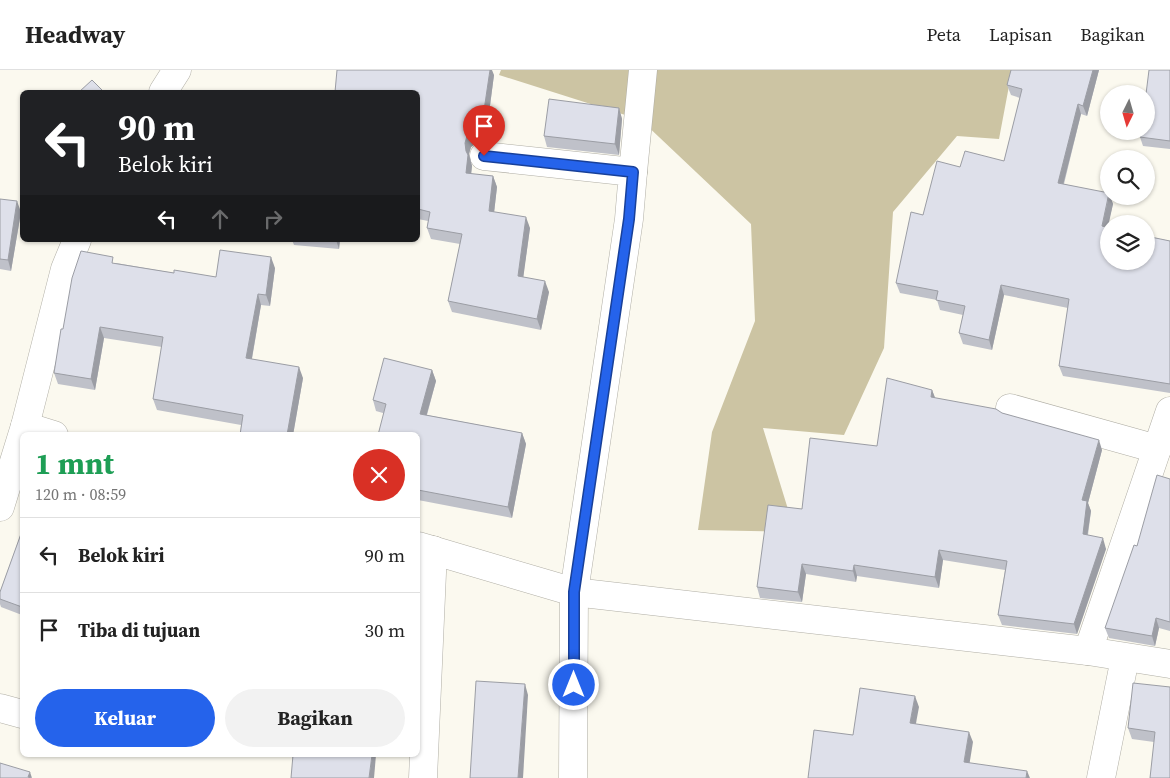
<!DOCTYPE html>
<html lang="id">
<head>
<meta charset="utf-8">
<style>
  :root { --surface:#fff; --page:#f2f2f2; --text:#222; --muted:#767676; --line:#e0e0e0; --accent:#2563eb }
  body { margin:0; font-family:"Source Serif 4",serif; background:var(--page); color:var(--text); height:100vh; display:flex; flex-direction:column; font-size:19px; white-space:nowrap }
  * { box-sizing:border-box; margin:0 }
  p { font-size:16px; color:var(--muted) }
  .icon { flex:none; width:28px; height:28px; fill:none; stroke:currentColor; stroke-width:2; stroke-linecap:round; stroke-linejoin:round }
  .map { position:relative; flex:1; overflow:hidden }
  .details { position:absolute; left:20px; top:362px; width:400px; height:325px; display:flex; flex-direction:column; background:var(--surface); border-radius:8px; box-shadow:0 1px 4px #0004 }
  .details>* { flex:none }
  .guide { position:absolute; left:20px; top:20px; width:400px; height:152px; border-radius:8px; box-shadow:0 1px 4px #0004; background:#202124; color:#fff; overflow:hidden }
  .needle { width:32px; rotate:185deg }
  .buttons { position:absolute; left:1100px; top:15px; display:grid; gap:10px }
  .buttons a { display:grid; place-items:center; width:55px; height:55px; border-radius:50%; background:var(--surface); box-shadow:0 1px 4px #0004; font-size:25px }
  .pin { position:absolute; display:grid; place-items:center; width:42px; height:42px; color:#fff; margin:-51px -21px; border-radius:50% 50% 50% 0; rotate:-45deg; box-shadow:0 0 5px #0007 }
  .pin .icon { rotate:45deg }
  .me { position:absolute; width:55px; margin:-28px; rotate:0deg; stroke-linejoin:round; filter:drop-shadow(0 0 4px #0008) }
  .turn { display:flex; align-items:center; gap:18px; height:105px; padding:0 15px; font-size:22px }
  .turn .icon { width:65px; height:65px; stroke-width:2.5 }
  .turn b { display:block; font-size:35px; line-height:42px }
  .lanes { display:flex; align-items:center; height:48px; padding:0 15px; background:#0003; justify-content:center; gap:25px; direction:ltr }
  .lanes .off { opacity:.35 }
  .round { display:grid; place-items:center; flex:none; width:52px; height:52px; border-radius:26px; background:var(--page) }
  .summary { display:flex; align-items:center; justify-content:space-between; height:85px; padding:0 15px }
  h1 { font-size:30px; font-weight:700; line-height:38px; color:#1e9e55 }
  .button { display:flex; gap:10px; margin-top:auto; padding:10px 15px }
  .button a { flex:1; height:58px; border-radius:30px; background:var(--accent); color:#fff; font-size:20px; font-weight:700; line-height:58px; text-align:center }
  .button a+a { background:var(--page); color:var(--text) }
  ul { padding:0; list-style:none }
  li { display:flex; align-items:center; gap:15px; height:75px; padding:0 15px; border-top:1px solid var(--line) }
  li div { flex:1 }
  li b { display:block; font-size:19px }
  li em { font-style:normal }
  header { display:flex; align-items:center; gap:30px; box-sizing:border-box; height:70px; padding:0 25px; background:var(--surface); border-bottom:1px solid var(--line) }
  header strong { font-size:24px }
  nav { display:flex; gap:28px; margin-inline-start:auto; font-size:18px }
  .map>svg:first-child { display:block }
</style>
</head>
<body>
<header>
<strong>Headway</strong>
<nav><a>Peta</a><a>Lapisan</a><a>Bagikan</a></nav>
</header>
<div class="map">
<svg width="1170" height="708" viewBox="0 0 1170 708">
  <rect width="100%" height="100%" fill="#fbf9ef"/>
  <path fill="#ccc4a3" d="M501,0H1012L999,69L957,66L893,142L884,278L844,365L763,358L795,462L698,460L712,362L755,251L751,154L641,50L499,5Z"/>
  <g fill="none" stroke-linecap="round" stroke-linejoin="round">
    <g stroke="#b0aea5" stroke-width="29">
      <g id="minor">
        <path d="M163,22L177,0"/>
        <path d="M484,86L633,102L629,149L574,522L573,708"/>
        <path d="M633,102L643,0"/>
        <path d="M1010,338L1157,379"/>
        <path d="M25,356L65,199L77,170"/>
        <path d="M0,437L25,356L54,365"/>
        <path d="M418,476L574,522L1088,581L1170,594"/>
        <path d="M1088,581L1170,341"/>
        <path d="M0,638L22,644"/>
        <path d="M423,708L433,480"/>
        <path d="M1101,708L1125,588"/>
      </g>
    </g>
    <use href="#minor" stroke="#fff" stroke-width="28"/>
  </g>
  <g fill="#bfc1c9">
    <path d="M1099,0L1087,46L1081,44L1064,114L1110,126L1113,134L1107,158L1170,171V323L1063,306L1059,296L1068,238L1004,225L992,280L963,274L959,263L963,245L940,240L937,230L900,223L896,213L923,145L960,97L1004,91L1020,28L1011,25L1007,15Z"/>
    <path d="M1170,0V79L1143,76L1140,67Z"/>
    <path d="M494,5L487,58L477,56L475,74L471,77L469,84L472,96L471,104L493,106L497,117L494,142L530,158L523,207L549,222L541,260L452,242L448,231L460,174L431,169L427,158L428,151L418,149V22Z"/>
    <path d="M619,38L622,49L619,85L547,77L544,66Z"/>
    <path d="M0,129L21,142L11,201L0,199Z"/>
    <path d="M292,170H340L339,179L294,175Z"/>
    <path d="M116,193L174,203L216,207L275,198L270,236L261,235L252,289L303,308L293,365H240L241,355L157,340L153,329L162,277L104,268L95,320L58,314L54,303Z"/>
    <path d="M432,300L436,311L427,345L522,363L526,374L512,448L418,430V365L383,343L376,341L373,330Z"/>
    <path d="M932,320L935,328L1002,343L1102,380L1088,433L1091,441L1088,465L1106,479L1077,564L1002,555L998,545L1005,500L943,490L939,518L857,506L856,512L806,504L802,532L760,528L757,517L802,439L877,376Z"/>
    <path d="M1170,409V561L1159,558L1155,576L1109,568L1105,558L1137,476Z"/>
    <path d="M22,461V545L1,537L0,534V522Z"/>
    <path d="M1170,617L1154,672L1132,669L1128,658Z"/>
  </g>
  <g fill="#9b9da4">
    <path d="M490,0H492L494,5L487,58L483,47Z"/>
    <path d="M1093,0H1099L1087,46L1083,36Z"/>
    <path d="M1078,34L1081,44L1061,123L1058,113Z"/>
    <path d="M619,38L622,49L619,85L615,74Z"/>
    <path d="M473,46L477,56L475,74L471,77L469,84L472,96L470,114L466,103L465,73Z"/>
    <path d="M493,106L497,117L493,152L489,141Z"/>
    <path d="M1109,126H1110L1113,134L1106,166L1102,156Z"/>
    <path d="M17,131L21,142L11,201L8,190Z"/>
    <path d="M526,147L530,158L522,217L518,206Z"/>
    <path d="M336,170H340L339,179Z"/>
    <path d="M271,187L275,198L270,236L266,225Z"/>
    <path d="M545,211L549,222L541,260L537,249Z"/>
    <path d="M1001,215L1004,225L992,280L989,270Z"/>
    <path d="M258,224L261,235L250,299L246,288Z"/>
    <path d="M100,257L104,268L95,320L91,309Z"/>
    <path d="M299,297L303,308L293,365H287Z"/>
    <path d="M432,300L436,311L424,354L420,344Z"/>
    <path d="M932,320L936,330L931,327Z"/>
    <path d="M522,363L526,374L512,448L508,437Z"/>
    <path d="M1099,370L1102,380L1088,433L1091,441L1086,474L1083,464L1082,430Z"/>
    <path d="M1103,468L1106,479L1077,564L1074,554Z"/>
    <path d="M939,480L943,490L939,518L935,507Z"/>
    <path d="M802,494L806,504L802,532L798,522Z"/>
    <path d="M854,495L857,506L856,512L853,501Z"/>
    <path d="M1156,548L1159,558L1155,576L1152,566Z"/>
    <path d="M525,614L528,625L523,708H518Z"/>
    <path d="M915,626L919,637L914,664L910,653Z"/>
    <path d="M969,662L973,672L968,703L964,692Z"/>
    <path d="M372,685H376L374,708H369Z"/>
    <path d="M1027,701L1030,708H1026Z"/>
    <path d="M30,702L32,708L28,707Z"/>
  </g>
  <g fill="#dee0ea" stroke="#9b9da4">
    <path d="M337,0H490L483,47L473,46L471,63L467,66L465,73L466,81L468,85L466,103L493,106L489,141L526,147L518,206L545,211L537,249L448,231L462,164L427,158L430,142L418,139V22H335Z"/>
    <path d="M1011,0H1093L1083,36L1078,34L1058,113L1109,123L1102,156L1109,158V191H1146V166L1170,171V314L1059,296L1069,229L1001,215L989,270L959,263L965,236L936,230L938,221L896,213L911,142L923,145L937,91L960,97L965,81L1004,91L1022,19L1007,15Z"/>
    <path d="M1149,0H1170V71L1140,67L1141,61H1146V24Z"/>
    <path d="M92,10L104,22H79Z"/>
    <path d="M549,29L619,38L615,74L544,66Z"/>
    <path d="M0,129L17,131L8,190L0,189Z"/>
    <path d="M220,180L271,187L266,225L258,224L246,288L299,297L287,365H240L243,345L153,329L163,267L100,257L91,309L54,303L61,259H63L72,208L81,181L113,187L112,193L174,203V200L216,207Z"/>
    <path d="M384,288L432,300L420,344L522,363L508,437L418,420V365H378L386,334L373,330Z"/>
    <path d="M887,308L932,320L931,327L996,339L1002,343L1099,370L1082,430L1087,431L1083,464L1103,468L1074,554L998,545L1007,491L939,480L935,507L854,495L853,501L802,494L798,522L757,517L768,435L802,439L810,368L877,376Z"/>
    <path d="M1157,405L1170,409V552L1156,548L1152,566L1105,558L1134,475L1137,476Z"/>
    <path d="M22,461V537L0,529V522Z"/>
    <path d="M476,611L525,614L518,708H470Z"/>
    <path d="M1133,613L1170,617V708H1150L1155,662L1128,658Z"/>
    <path d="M860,618L915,626L910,653L969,662L964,692L1027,701L1026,708H808L814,660L853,665Z"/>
    <path d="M293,685H372L369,708H291Z"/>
    <path d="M0,693L30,702L28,707L31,708H0Z"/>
  </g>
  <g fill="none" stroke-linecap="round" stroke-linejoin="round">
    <g stroke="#184099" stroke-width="12">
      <path id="route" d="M484,86L633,102L629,149L574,522V615"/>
    </g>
    <use href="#route" stroke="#2563eb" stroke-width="9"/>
  </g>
</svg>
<div class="buttons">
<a><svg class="needle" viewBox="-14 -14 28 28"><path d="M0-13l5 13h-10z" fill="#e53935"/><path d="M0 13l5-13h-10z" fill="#767676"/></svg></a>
<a><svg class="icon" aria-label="search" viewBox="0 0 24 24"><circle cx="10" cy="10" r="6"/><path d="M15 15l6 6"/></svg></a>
<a><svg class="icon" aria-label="layers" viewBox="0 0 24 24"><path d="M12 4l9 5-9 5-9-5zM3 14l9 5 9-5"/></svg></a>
</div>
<div class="pin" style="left:484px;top:86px;background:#d93025"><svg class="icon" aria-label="arrive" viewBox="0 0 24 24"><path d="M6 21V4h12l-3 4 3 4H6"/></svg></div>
<svg class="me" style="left:574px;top:615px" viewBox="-20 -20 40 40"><circle r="17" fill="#2563eb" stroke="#fff" stroke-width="3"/><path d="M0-11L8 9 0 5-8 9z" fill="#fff"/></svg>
<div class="guide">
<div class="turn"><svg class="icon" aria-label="left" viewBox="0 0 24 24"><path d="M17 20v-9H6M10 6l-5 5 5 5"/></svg><div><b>90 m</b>Belok kiri</div></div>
<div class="lanes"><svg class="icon" aria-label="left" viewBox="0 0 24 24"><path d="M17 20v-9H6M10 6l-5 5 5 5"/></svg><svg class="icon off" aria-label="ahead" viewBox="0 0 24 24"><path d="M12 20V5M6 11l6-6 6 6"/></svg><svg class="icon off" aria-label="right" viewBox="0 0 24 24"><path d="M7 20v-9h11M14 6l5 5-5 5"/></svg></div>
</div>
<section class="details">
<div class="summary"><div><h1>1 mnt</h1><p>120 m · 08:59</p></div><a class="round" style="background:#d93025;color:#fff"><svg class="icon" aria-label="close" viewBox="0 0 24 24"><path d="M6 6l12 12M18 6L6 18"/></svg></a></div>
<ul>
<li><svg class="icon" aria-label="left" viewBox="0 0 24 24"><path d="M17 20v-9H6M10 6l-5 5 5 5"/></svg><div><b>Belok kiri</b></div><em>90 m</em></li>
<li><svg class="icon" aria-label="arrive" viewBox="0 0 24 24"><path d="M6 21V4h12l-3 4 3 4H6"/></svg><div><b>Tiba di tujuan</b></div><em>30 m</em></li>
</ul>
<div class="button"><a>Keluar</a><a>Bagikan</a></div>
</section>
</div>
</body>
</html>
